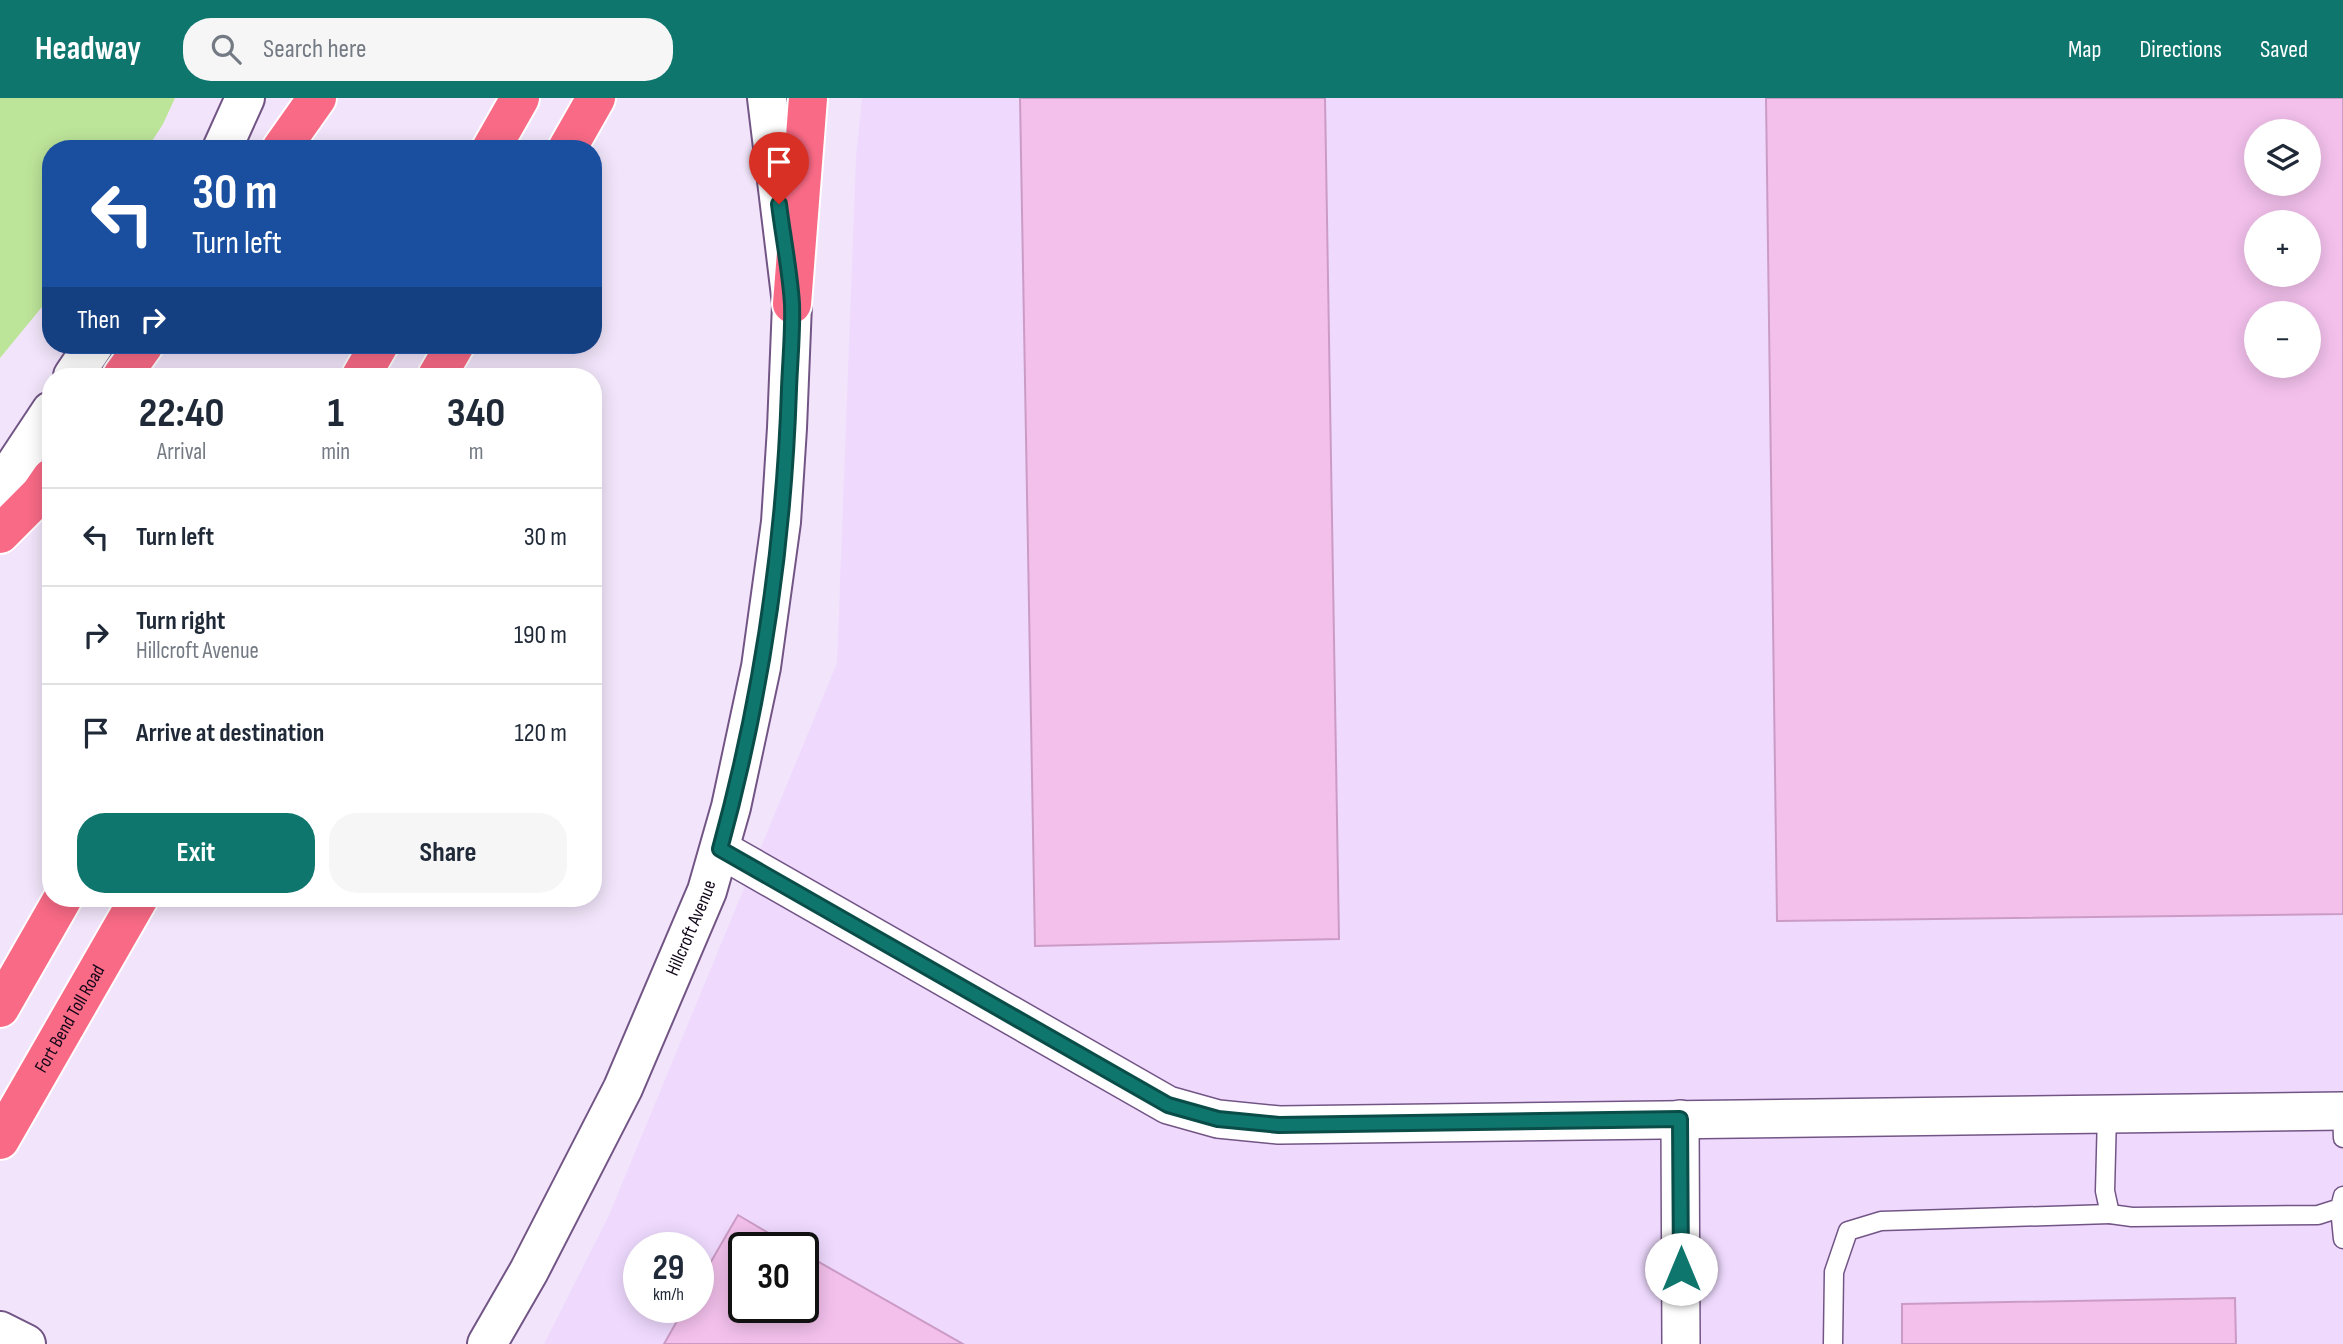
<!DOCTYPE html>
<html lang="en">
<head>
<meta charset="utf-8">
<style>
  :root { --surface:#fff; --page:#f6f6f7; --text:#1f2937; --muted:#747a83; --line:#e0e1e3; --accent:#0f766e }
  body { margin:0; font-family:"Sofia Sans Condensed",sans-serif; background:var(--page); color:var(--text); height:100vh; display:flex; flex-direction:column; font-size:26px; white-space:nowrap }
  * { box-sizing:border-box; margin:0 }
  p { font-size:23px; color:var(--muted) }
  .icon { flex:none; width:38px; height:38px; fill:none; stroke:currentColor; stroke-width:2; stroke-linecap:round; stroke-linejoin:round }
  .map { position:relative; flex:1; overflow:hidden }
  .drawer { position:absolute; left:42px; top:270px; width:560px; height:539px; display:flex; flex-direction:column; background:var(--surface); border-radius:28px; box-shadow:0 4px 18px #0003 }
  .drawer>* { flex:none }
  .top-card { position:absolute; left:42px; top:42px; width:560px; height:214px; border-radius:28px; box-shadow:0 4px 18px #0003; background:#1a4fa0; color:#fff; overflow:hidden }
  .buttons { position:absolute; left:2244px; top:21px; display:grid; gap:14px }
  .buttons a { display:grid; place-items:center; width:77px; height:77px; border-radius:50%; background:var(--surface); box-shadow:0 4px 18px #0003; font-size:35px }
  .speed { position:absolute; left:623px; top:1134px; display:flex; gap:14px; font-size:35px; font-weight:700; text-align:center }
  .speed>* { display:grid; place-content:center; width:91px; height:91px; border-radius:50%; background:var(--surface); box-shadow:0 4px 18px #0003; line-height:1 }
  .speed small { font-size:18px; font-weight:400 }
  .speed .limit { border:4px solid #111; border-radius:10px; background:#fff; color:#111 }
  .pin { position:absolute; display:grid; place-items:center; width:60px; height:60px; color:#fff; margin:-72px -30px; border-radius:50% 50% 50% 0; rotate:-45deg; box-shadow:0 0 7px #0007 }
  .pin .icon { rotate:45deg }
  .me { position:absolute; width:77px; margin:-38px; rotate:0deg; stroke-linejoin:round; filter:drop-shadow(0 0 5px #0008) }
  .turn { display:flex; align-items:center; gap:24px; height:147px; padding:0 35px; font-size:32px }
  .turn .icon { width:91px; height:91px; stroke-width:2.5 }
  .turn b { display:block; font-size:49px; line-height:60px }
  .then { display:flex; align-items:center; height:66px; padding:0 35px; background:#0003; gap:14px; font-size:26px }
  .eta { display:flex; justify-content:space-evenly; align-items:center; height:119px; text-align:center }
  .eta b { font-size:42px; font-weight:700; line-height:49px }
  .primary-button { display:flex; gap:14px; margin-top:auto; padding:14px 35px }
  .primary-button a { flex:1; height:80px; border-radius:28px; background:var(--accent); color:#fff; font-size:28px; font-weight:700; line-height:80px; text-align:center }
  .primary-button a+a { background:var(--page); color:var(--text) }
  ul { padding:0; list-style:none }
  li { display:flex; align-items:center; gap:21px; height:98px; padding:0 35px; border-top:2px solid var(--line) }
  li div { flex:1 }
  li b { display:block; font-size:26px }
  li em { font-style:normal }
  header { display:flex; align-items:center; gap:42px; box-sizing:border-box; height:98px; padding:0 35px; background:var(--accent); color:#fff }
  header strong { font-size:33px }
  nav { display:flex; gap:38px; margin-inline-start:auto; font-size:24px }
  .search { width:490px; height:63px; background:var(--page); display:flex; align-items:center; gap:18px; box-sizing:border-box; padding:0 24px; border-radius:28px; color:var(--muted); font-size:26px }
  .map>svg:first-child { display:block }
</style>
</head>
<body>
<header>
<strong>Headway</strong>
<div class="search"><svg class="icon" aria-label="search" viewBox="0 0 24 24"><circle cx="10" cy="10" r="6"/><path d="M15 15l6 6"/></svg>Search here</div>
<nav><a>Map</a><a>Directions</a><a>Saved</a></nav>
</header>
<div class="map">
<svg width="2343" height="1246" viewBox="0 0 2343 1246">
  <rect width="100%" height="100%" fill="#f2e5fb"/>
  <path fill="#efdafe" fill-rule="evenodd" d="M862,0H2343V1246H544L609,1117L837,565L856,59ZM2256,33H2308V86H2256ZM2256,124H2308V177H2256ZM2256,215H2308V268H2256ZM639,1150H698V1209H639ZM744,1150H803V1209H744Z"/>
  <path fill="#bde599" d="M0,0H175L163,26L147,51H51V198L0,260Z"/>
  <g fill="#f3c0ec" stroke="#cb9bc5" stroke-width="2" fill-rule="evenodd">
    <path d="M1020,0H1325L1339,841L1035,848Z"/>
    <path d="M1766,0H2343V816L1777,823ZM2256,33H2308V86H2256ZM2256,124H2308V177H2256ZM2256,215H2308V268H2256Z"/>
    <path d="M738,1117L794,1150H744V1209H803V1155L963,1246H664L685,1209H698V1186Z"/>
    <path d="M2235,1200L2236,1246H1902V1206Z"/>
  </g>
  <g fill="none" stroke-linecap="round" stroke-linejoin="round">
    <g stroke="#725585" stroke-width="21">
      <g id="lane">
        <path d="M2342,1013L2343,1040"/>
        <path d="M2107,1016L2105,1093L2110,1116L2132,1119L2318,1117L2340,1110L2343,1098"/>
        <path d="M2340,1110L2343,1141"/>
        <path d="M1833,1246L1834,1174L1848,1133L1881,1123L2110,1116"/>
      </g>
    </g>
    <g stroke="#725585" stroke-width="40">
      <g id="street">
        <path d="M720,751L1168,1007L1218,1021L1279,1027L2343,1013"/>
        <path d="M1680,1021L1681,1246"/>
      </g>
    </g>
    <g stroke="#725585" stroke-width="42">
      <g id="secondary">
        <path d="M222,51L245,0"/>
        <path d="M73,278L94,247"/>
        <path d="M0,390L51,313"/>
        <path d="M0,1233L26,1246"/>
        <path id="s1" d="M487,1246L529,1173L623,990L707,793L731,709L761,569L781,424L787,330L792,206L767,0"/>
      </g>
    </g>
    <g stroke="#fff" stroke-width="42">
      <g id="highway">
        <path d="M281,51L317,0"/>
        <path d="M491,51L520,0"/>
        <path d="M567,51L596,0"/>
        <path d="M792,206L808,0"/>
        <path d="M122,278L144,247"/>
        <path d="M361,278L379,247"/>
        <path d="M437,278L455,247"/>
        <path d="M0,436L40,396L51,380"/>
        <path d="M0,910L63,800"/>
        <path id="s2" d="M0,1042L139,800"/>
      </g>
    </g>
    <use href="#lane" stroke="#fff" stroke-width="18"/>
    <use href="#street" stroke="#fff" stroke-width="37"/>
    <use href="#secondary" stroke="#fff" stroke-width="38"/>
    <use href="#highway" stroke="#f96a86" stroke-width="38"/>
  </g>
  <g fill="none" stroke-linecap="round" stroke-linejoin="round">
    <g stroke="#0a4d48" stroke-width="18">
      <path id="route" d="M779,106C783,139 790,173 792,206C793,234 790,263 789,291C784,445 761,602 720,751L1168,1007L1218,1021L1279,1027L1680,1021L1681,1171"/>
    </g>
    <use href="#route" stroke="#0f766e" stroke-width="12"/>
  </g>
  <g text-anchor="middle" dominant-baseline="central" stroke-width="5" stroke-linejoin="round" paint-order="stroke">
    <g font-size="19" fill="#120719" stroke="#f2e5fb">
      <text stroke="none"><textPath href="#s1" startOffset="464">Hillcroft Avenue</textPath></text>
      <text stroke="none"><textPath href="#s2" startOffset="140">Fort Bend Toll Road</textPath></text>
    </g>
  </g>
</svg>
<div class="buttons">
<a><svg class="icon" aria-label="layers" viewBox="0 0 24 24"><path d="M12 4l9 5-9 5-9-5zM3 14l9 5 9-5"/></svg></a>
<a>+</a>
<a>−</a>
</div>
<div class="speed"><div>29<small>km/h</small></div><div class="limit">30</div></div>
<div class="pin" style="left:779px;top:106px;background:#d93025"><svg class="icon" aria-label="arrive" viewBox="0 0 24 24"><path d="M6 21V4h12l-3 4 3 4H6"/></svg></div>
<svg class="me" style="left:1681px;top:1171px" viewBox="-20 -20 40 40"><circle r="19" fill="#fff"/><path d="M0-13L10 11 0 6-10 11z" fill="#0f766e"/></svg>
<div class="top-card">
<div class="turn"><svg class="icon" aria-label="left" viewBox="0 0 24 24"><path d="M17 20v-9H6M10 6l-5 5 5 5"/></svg><div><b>30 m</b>Turn left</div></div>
<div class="then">Then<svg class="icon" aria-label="right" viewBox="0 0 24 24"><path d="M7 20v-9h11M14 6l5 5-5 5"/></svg></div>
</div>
<section class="drawer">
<div class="eta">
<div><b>22:40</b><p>Arrival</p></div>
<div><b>1</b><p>min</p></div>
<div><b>340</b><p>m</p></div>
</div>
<ul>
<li><svg class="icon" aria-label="left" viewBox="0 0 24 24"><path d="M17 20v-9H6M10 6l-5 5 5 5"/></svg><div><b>Turn left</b></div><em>30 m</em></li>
<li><svg class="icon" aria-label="right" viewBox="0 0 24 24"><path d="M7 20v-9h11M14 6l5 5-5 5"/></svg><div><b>Turn right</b><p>Hillcroft Avenue</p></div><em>190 m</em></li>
<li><svg class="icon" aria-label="arrive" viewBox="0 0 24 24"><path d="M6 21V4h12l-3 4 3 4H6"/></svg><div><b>Arrive at destination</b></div><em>120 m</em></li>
</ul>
<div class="primary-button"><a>Exit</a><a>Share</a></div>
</section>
</div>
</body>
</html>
